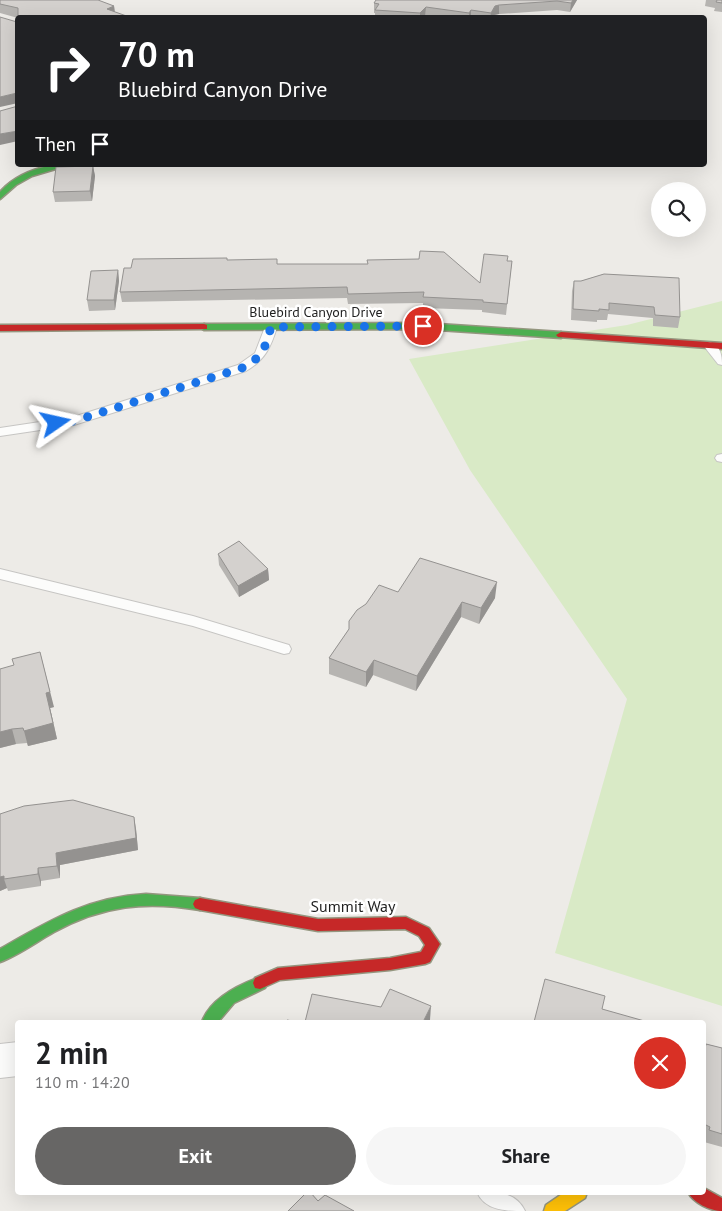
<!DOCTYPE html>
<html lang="en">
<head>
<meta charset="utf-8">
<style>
  :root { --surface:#fff; --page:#f6f6f6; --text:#202124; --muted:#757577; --accent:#676665 }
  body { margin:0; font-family:"PT Sans",sans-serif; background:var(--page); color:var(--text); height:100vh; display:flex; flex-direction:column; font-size:19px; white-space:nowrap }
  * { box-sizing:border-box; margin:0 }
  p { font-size:16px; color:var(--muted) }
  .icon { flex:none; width:28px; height:28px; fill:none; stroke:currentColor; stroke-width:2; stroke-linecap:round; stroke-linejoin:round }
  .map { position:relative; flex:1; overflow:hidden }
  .sheet { position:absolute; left:15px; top:1020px; width:691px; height:175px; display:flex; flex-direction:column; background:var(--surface); border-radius:5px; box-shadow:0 5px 20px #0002 }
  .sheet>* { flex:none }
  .hud { position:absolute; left:15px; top:15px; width:692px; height:152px; border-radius:5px; box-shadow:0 5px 20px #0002; background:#202124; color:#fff; overflow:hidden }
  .buttons { position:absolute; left:651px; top:182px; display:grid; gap:10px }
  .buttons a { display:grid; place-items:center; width:55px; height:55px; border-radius:50%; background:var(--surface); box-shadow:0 5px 20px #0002; font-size:25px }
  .pin { position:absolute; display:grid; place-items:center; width:42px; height:42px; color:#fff; margin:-21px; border:2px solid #fff; border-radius:50%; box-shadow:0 1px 5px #0007 }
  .me { position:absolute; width:55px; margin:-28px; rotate:79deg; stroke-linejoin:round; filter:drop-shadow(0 0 4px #0008) }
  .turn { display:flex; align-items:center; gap:18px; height:105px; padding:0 20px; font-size:22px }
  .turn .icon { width:65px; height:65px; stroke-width:2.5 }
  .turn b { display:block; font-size:35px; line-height:42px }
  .then { display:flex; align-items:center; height:48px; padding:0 20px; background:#0003; gap:10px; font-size:19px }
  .round { display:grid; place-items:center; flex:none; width:52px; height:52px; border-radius:26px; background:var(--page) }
  .head { display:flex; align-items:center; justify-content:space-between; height:85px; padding:0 20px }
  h1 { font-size:30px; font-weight:800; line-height:38px }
  .cta { display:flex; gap:10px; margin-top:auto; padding:10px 20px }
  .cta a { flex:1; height:58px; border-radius:30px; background:var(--accent); color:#fff; font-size:20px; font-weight:800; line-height:58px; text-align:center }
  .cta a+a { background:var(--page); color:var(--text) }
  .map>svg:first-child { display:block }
</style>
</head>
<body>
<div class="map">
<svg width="722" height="1211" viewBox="0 0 722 1211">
  <rect width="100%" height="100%" fill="#edebe7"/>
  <path fill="#d9eac6" d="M722,301V1006L555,953L627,699L470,470L409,359L627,325Z"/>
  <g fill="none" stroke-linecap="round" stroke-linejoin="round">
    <g stroke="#c6c5c3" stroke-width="2">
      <g id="lane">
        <path d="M271,324L277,327C271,347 265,360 246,371L74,425L0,436V428L73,417L238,365L255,353L265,327Z"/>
        <path d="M709,342C720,344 722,355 722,365L718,364L703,345Z"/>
        <path d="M722,454V462L717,461L715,458L717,455Z"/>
        <path d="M0,569L193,616L289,645L291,649L289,653L284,654L193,626L0,579Z"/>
        <path d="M477,1192C495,1192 516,1191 525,1211C507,1211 485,1211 477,1192Z"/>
      </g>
    </g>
    <g stroke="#c6c5c3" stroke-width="2">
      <path id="street" d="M18,1042V1076L0,1078V1044Z"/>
    </g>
    <g stroke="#94967f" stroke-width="3">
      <g id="fast">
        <path d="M52,165H69L32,176L16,185L0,199V192C14,176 33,169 52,165Z"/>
        <path d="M423,323L561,332L566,335L561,338L423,329L204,330L199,327L204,324Z"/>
        <path d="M146,894L200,898L205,900L207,904L205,908L200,910C146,901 103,905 54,932C36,942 19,955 0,962V949C49,921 88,897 146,894Z"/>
        <path d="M260,977L265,978L267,983L265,988L234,1003L218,1022H202C210,999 238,985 260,977Z"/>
      </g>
    </g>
    <g stroke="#94967f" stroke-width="3">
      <path id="slow" d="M565,1192H587L585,1198L565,1211H544L546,1205Z"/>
    </g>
    <g stroke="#94967f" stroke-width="3">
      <g id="jam">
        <path d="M204,324L207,325V329L0,331V325Z"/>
        <path d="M561,332L722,343V349L558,337L556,335Z"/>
        <path d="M200,898L318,919L406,917L429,928L440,944L430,962L425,964L390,970L280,980L260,989L255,988L253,983L255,978L278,968L390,958L421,952L425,945L419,936L405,929L318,931L200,910L195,908L193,904L195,900Z"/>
        <path d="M704,1188L722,1198V1211C711,1211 693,1203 688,1192H704Z"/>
      </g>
    </g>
    <use href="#lane" fill="#fcfcfb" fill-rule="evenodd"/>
    <use href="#street" fill="#fcfcfb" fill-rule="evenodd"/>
    <use href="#fast" fill="#4caf50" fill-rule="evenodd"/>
    <use href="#slow" fill="#ffc107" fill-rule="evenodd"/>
    <use href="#jam" fill="#c62828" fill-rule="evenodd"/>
  </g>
  <g fill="#b6b4b1">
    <path d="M0,0L114,6L115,12L18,18L0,13Z"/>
    <path d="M376,0H577L570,12L557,10L499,14L494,15L493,18H435L425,16L424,18H375V13H374V3Z"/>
    <path d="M706,0H722V12L714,11L715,8L705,6Z"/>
    <path d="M93,166L95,176L92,201L55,202L53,192Z"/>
    <path d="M227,260L480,283L508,261H512L506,315L482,312V310L423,308V303L348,304L347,298L122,302L120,292Z"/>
    <path d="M118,270L119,281L115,310L89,311L87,300Z"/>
    <path d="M604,274L680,317L678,328L653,326V318L608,314L607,320H597V322L571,320L572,291L574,281H581Z"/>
    <path d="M218,554L268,569L269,580L239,597L219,565Z"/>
    <path d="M398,592L495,598L479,624L461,617L416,691L373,675L366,687L329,674V658L349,629Z"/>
    <path d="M0,669L54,707L50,708L57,739L28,746L27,743L16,744L0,748Z"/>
    <path d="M0,814L136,829L138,850L60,865V878L41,881V886L8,891L7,888L0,891Z"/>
    <path d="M706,1044L722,1048V1147L704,1142L705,1138H704V1049Z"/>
  </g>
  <g fill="#949290">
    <path d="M573,0H577L570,12L571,3Z"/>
    <path d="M499,5V14L494,15L493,18H490L491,13L495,6Z"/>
    <path d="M114,6L115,15L107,9Z"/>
    <path d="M426,7L425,16L424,18H420V13Z"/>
    <path d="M471,10V18H469V13Z"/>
    <path d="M17,93L18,103L0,107V97Z"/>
    <path d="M18,131V141L0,145V134Z"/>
    <path d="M93,166L95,176L92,201L90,191Z"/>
    <path d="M118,270L119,281L115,310L114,300Z"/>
    <path d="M268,569L269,580L239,597L238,586Z"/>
    <path d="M497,582L495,598L479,624L481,608Z"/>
    <path d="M462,602L461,617L416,691L417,676Z"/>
    <path d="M40,652L54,707L50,708L57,739L28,746L24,731L46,693Z"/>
    <path d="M374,660L373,675L366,687V672Z"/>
    <path d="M12,729L16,744L0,748V732Z"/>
    <path d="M134,817L136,829L138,850L60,865V878L57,866L56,853Z"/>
    <path d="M38,868L41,881V886L38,874Z"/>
    <path d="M4,876V879L7,888L0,891V877Z"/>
    <path d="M431,1006L430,1020L429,1022H423Z"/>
  </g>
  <g fill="#d4d1ce" stroke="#949290">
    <path d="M0,0H98L114,6L107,9L132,18H18V8L0,4Z"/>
    <path d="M376,0H573L571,3L557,1L499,5L495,6L491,13L471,10L469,13L426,7L420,13L375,10L379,4L374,3Z"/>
    <path d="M717,0H722V3L716,2Z"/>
    <path d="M0,17L17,22L18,18V101L17,93L0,97Z"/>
    <path d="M18,106V131L0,134V111Z"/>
    <path d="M93,166L90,191L53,192L56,167Z"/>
    <path d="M420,251L444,252L480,283L484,254L508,256L507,261H512L507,304L483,302V300L423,297L424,292L348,294L347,287L120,292L124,268H131L133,259L227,258V260L277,259V264H368L367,260L419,259Z"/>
    <path d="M118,270L114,300H87L91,271Z"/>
    <path d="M604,274L679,278L680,317L655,315L654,307L609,303V310L599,309V311L573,309L574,281H581Z"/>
    <path d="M239,541L268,569L238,586L218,554Z"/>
    <path d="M420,558L497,582L481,608L462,602L417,676L374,660L366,672L329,658L349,629V621L357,610L366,604L379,585L398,592Z"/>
    <path d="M40,652L50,692L46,693L53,723L24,731L23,728L12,729L0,732V669L14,665L12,659Z"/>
    <path d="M73,800L134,817L136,838L56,853L57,866L38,868V874L4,879V876L0,877V814L24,806Z"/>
    <path d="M545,979L605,996L602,1009L648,1022H534Z"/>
    <path d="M390,989L431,1006L423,1022H305L312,994L381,1007Z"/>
    <path d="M287,1020L298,1022H287Z"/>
    <path d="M706,1044L722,1048V1134L709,1130L710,1127L704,1124V1049H705Z"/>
    <path d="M307,1192H310L318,1201L325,1195L354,1211H288Z"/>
  </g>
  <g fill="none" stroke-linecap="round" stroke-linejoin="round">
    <path stroke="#1a73e8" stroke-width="9" stroke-dasharray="0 16.2" d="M56,423L74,421L242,368C264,356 264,350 271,327L423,326"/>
  </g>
  <g text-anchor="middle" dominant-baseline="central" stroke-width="5" stroke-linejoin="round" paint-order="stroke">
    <g font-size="14" fill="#1f1f1f" stroke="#fff">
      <text x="316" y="312">Bluebird Canyon Drive</text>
    </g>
    <g font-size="16" fill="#1f1f1f" stroke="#fff">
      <text x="353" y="906">Summit Way</text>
    </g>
  </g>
</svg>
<div class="buttons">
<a><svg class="icon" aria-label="search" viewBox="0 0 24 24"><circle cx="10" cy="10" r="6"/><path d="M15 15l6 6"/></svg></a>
</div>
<div class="pin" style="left:423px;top:326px;background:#d93025"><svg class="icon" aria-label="arrive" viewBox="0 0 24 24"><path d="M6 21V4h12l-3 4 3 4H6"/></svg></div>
<svg class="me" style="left:56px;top:423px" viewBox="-20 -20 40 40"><path d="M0-17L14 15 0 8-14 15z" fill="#1a73e8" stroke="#fff" stroke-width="4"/></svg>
<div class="hud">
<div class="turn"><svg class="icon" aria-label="right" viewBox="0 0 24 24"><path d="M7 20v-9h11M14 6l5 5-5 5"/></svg><div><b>70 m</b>Bluebird Canyon Drive</div></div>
<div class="then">Then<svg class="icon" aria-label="arrive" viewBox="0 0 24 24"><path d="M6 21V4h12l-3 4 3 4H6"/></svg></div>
</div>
<section class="sheet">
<div class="head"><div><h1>2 min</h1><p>110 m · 14:20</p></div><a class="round" style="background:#d93025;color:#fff"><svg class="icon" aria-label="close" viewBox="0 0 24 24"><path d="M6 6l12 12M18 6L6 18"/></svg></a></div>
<div class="cta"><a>Exit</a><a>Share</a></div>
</section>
</div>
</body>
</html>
